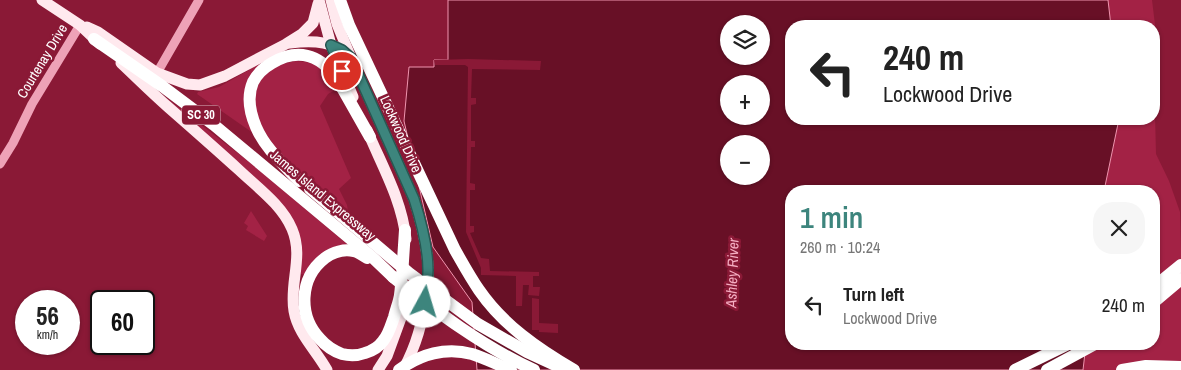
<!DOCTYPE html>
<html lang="en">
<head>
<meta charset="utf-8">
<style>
  :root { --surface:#fff; --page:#f6f6f6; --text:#222; --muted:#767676; --accent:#3d857d }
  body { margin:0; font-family:"Archivo Narrow",sans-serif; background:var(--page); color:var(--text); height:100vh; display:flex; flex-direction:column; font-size:19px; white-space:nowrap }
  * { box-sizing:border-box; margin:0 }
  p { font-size:16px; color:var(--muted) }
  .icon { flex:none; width:28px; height:28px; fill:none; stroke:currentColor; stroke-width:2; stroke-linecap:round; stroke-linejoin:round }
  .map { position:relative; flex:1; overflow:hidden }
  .details { position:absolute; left:785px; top:185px; width:375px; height:165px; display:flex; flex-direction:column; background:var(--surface); border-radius:20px; box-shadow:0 1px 4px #0004 }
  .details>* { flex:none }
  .top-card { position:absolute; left:785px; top:20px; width:375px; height:105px; border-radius:20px; box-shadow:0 1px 4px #0004; background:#fff; color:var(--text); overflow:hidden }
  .fabs { position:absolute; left:720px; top:15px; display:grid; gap:10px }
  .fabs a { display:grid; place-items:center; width:50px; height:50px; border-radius:50%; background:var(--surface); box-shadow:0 1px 4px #0004; font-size:25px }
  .speed { position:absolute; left:15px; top:290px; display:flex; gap:10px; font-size:25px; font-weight:700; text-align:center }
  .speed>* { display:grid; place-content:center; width:65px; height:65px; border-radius:50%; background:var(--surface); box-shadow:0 1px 4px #0004; line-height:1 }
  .speed small { font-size:12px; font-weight:400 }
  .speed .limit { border:2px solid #111; border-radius:8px; background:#fff; color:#111 }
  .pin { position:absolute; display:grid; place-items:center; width:42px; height:42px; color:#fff; margin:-21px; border:2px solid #fff; border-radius:50%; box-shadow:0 1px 5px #0007 }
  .me { position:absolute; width:55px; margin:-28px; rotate:6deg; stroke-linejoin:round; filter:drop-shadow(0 0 4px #0008) }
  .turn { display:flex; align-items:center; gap:18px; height:105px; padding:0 15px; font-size:22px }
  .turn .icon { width:65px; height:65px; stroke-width:2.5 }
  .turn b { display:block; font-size:35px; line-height:42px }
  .round { display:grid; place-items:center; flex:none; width:52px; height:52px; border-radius:20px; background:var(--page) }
  .head { display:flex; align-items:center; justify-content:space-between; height:85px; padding:0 15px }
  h1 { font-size:30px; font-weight:600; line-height:38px; color:var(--accent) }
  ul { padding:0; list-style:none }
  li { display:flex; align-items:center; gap:15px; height:70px; padding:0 15px }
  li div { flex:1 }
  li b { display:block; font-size:19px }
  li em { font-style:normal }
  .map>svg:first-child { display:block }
</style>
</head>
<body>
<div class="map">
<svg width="1181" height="370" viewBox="0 0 1181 370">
  <rect width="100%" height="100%" fill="#8a1936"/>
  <g fill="#a32245">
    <path d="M1108,0H1152L1156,33L1158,66L1155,114L1156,154L1169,181L1180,212L1181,249V370H1083L1086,344H1154V191H1104L1119,119H1154V26H1111Z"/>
    <path d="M295,61L306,62L320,66L337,89L328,94L320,106L351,178L339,189L347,205L348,211C318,186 241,134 257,88C260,80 266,72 273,67C279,64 288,63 295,61Z"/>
    <path d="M263,62L257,69L253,133L197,94L198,92L219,87Z"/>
    <path d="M165,97L252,164L348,245L305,275L301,274L302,245L298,231L280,202Z"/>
    <path d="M251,211L267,236L264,241L246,230L248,226L244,223Z"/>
  </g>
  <path fill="#681026" stroke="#f095af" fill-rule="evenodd" d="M448,0H1108L1111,26H791V119H1119L1104,191H791V344H1086L1083,370H477L472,302L433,247L404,121L409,67H434V60H448ZM729,24H761V56H729ZM729,84H761V116H729ZM729,144H761V176H729Z"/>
  <g fill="#8a1936">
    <path d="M468,59L541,61L540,70L472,69L471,98H476V104L471,105V141H475V147H471L470,183L475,184V190H470V226H474V232L470,233L481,258L489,259L490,271L539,272V276H533V287H540L539,296L528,295L529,285H523L522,306H516V276L481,275V268L466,232L468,67L465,65H435L434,60Z"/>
    <path d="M532,298L539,299V323L558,324V333L539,332V330H532Z"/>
  </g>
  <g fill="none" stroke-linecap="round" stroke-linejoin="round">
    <g stroke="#eea2b7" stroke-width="9">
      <path d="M157,73L199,0"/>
      <path d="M0,164L13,143L32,104L80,25"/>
    </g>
    <g stroke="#ffe9ee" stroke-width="11">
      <path d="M42,0L80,25L100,44"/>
      <path d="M319,0L331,45L353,97"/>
      <path d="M331,0L337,24L351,58L414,199C421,221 427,244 428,267C429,276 427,286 426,295C423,322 417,344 404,368"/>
      <path d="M87,27L98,32L157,73L187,84L200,85L225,76L286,44L302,34L313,23L318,4"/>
      <path d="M290,43C305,41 322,40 336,47"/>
      <path d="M121,63C137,78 152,93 168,107C192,128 216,149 239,170C258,188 282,205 292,229C304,257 289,283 294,311C298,334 316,350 327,370"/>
      <path d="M367,130C382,166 402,200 406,239"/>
      <path d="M378,370L387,356L402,315L404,295"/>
    </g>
    <g stroke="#fff" stroke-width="12">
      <path d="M340,0L349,25L455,250C463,264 470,277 479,290C503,325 538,349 574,370"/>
      <path d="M94,39L162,86L214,125L371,256L393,277"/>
      <path d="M299,181C283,164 265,148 256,127C250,113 247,96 253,82C257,74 265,67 272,63C297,48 319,54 336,77L370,137"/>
      <path d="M367,258C363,256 359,252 354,251C344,249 333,252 325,258C299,278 298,316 320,339C326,346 334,351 342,354C350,356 357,356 365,353C372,351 378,348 383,341C389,334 391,325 394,317C396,309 399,302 400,295C401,289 401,282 402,276C403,260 404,245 405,230"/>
      <path d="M1154,287L1181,265"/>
      <path d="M1154,302L1181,279"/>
      <path d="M1015,370L1068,344"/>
      <path d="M1047,370L1095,344"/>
      <path d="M1122,370L1146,366L1181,367"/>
    </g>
    <g stroke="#fff" stroke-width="12">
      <path d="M310,189L409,273L478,324L527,352L566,370"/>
      <path d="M393,277C437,312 482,346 534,370"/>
      <path d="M399,370C420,354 446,347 472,354C485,358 498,365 511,370"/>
    </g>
  </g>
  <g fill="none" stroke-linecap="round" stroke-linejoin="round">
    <g stroke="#285651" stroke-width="12">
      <path id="route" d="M342,71L331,45L342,50L351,58L414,199C421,221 428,248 428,270C428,281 426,291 425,302"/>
    </g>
    <use href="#route" stroke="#3d857d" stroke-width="9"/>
  </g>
  <g text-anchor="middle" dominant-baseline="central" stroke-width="5" stroke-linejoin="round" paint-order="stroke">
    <rect fill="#8a1936" stroke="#dcbac3" stroke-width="1" x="182" y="105.5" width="38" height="19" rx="4"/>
    <g font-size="12" font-weight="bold" fill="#fff">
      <text x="201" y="115">SC 30</text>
    </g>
    <g font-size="14" fill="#fff" stroke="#8a1936">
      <text transform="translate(42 61) rotate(-59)">Courtenay Drive</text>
      <text transform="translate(401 134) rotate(66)">Lockwood Drive</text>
      <text transform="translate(323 195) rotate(40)">James Island Expressway</text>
    </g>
    <g font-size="15" font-style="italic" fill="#f5aec2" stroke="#8a1936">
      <text transform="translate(732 273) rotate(-88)">Ashley River</text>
    </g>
  </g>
</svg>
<div class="fabs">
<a><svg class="icon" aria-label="layers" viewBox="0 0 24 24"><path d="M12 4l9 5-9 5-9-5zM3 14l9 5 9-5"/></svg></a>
<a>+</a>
<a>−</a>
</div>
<div class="speed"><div>56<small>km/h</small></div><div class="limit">60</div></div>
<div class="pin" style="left:342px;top:71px;background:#d93025"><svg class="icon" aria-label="arrive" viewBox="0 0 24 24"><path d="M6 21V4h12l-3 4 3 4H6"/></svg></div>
<svg class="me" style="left:425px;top:302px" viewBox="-20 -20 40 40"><circle r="19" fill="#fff"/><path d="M0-13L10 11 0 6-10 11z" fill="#3d857d"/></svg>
<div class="top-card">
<div class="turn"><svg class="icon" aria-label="left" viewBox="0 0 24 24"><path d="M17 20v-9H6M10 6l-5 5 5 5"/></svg><div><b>240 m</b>Lockwood Drive</div></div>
</div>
<section class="details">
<div class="head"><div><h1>1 min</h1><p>260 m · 10:24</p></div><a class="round"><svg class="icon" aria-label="close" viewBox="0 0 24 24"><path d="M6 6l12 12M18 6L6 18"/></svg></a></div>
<ul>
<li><svg class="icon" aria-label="left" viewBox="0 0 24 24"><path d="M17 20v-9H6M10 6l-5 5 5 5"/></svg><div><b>Turn left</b><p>Lockwood Drive</p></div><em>240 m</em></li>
</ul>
</section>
</div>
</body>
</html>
